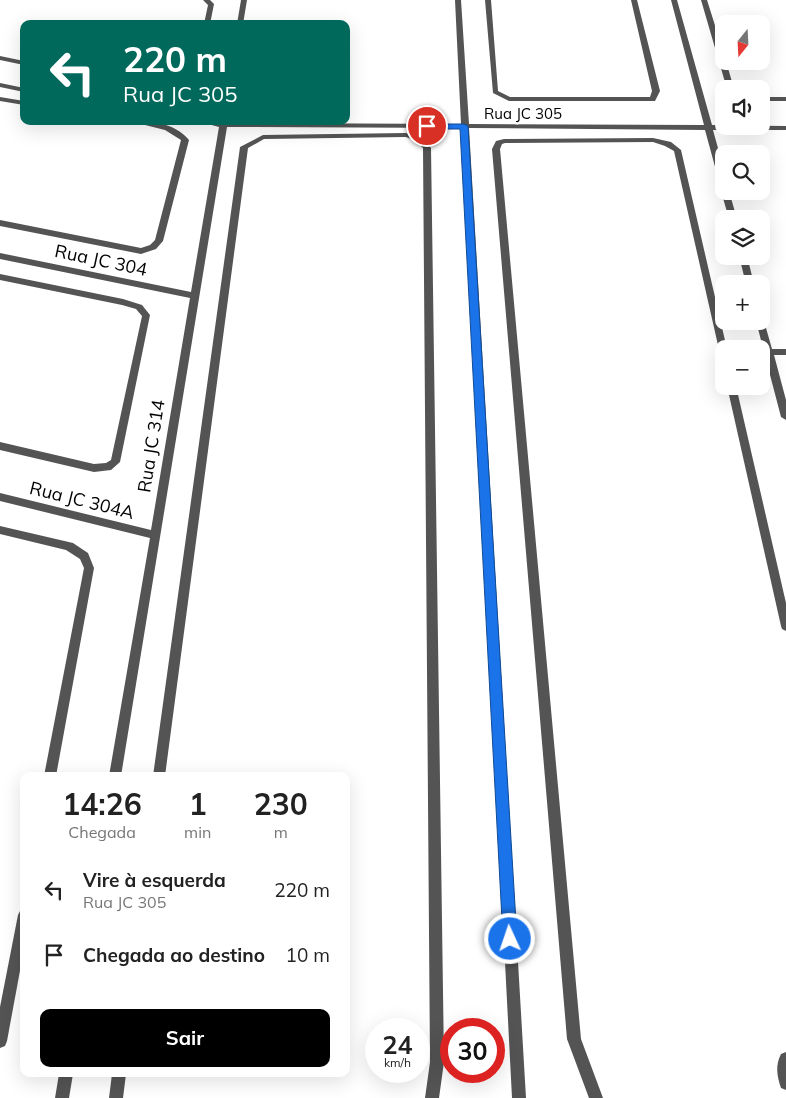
<!DOCTYPE html>
<html lang="pt">
<head>
<meta charset="utf-8">
<style>
  :root { --surface:#fff; --page:#f6f6f6; --text:#222; --muted:#767676; --accent:#000 }
  body { margin:0; font-family:Mulish,sans-serif; background:var(--page); color:var(--text); height:100vh; display:flex; flex-direction:column; font-size:19px; white-space:nowrap }
  * { box-sizing:border-box; margin:0 }
  p { font-size:16px; color:var(--muted) }
  .icon { flex:none; width:28px; height:28px; fill:none; stroke:currentColor; stroke-width:2; stroke-linecap:round; stroke-linejoin:round }
  .map { position:relative; flex:1; overflow:hidden }
  .side { position:absolute; left:20px; top:772px; width:330px; height:305px; display:flex; flex-direction:column; background:var(--surface); border-radius:10px; box-shadow:0 5px 20px #0002 }
  .side>* { flex:none }
  .banner { position:absolute; left:20px; top:20px; width:330px; height:105px; border-radius:10px; box-shadow:0 5px 20px #0002; background:#00695c; color:#fff; overflow:hidden }
  .needle { width:32px; rotate:198deg }
  .controls { position:absolute; left:715px; top:15px; display:grid; gap:10px }
  .controls a { display:grid; place-items:center; width:55px; height:55px; border-radius:10px; background:var(--surface); box-shadow:0 5px 20px #0002; font-size:25px }
  .speed { position:absolute; left:365px; top:1018px; display:flex; gap:10px; font-size:25px; font-weight:700; text-align:center }
  .speed>* { display:grid; place-content:center; width:65px; height:65px; border-radius:50%; background:var(--surface); box-shadow:0 5px 20px #0002; line-height:1 }
  .speed small { font-size:12px; font-weight:400 }
  .speed .limit { border:8px solid #d22; background:#fff; color:#111 }
  .pin { position:absolute; display:grid; place-items:center; width:42px; height:42px; color:#fff; margin:-21px; border:2px solid #fff; border-radius:50%; box-shadow:0 1px 5px #0007 }
  .me { position:absolute; width:55px; margin:-28px; rotate:357deg; stroke-linejoin:round; filter:drop-shadow(0 0 4px #0008) }
  .turn { display:flex; align-items:center; gap:18px; height:105px; padding:0 20px; font-size:22px }
  .turn .icon { width:65px; height:65px; stroke-width:2.5 }
  .turn b { display:block; font-size:35px; line-height:42px }
  .eta { display:flex; justify-content:space-evenly; align-items:center; height:85px; text-align:center }
  .eta b { font-size:30px; font-weight:700; line-height:35px }
  .action { display:flex; gap:10px; margin-top:auto; padding:10px 20px }
  .action a { flex:1; height:58px; border-radius:10px; background:var(--accent); color:#fff; font-size:20px; font-weight:700; line-height:58px; text-align:center }
  ul { padding:0; list-style:none }
  li { display:flex; align-items:center; gap:15px; height:65px; padding:0 20px }
  li div { flex:1 }
  li b { display:block; font-size:19px }
  li em { font-style:normal }
  .map>svg:first-child { display:block }
</style>
</head>
<body>
<div class="map">
<svg width="786" height="1098" viewBox="0 0 786 1098">
  <rect width="100%" height="100%" fill="#fff"/>
  <g fill="none" stroke-linecap="round" stroke-linejoin="round">
    <g fill="#545454" fill-rule="evenodd">
      <path d="M203,0H210L214,4L210,24H204L208,5Z"/>
      <path d="M485,0H491L498,91L510,97H650L652,91L631,0H637L660,91L655,101H509L493,93Z"/>
      <path d="M701,0H707L724,54V61H726L734,89H727Z"/>
      <path d="M0,56L24,61V65L0,60Z"/>
      <path d="M0,97L24,101V105L0,101Z"/>
      <rect x="761" y="97" width="25" height="4"/>
      <path d="M129,121C150,121 174,122 189,140L163,241L156,249L141,254L0,226V220L141,248L150,245L155,240L181,140L165,130Z"/>
      <path d="M406,133L422,137L431,148L444,1062L439,1098H425L430,1062L423,148L416,141L406,137L264,139L248,148L165,776H153L240,147L263,135Z"/>
      <path d="M653,138L671,142L681,150L727,349H724V357L720,354L674,151L665,146L653,142L505,143L502,144L500,149L581,1039L603,1098H589L567,1039L492,149L496,141L504,139Z"/>
      <path d="M0,274L123,299L142,305L150,315L120,462L111,470L94,472L0,450V442L94,464L106,463L111,460L142,316L136,309L122,305L0,280Z"/>
      <path d="M727,386H736L786,603V631L782,629L781,626Z"/>
      <path d="M0,526L73,543L88,553L94,568L56,776H44L84,568L80,559L66,550L0,534Z"/>
      <path d="M24,909V949L7,1041L5,1046L0,1048V1007L18,915L20,911Z"/>
      <path d="M786,1052V1090L781,1088C777,1077 775,1065 781,1054Z"/>
      <path d="M112,1074H126L123,1098H109Z"/>
    </g>
    <g fill="#545454" fill-rule="evenodd">
      <path d="M241,0H247L243,24H237Z"/>
      <path d="M455,0H461L469,124L704,125L671,0H677L712,125L786,126V130H713L724,170V187L720,185L705,130L469,128L526,1098H512L462,128L227,127L121,776H109L150,538L0,501V493L151,530L190,298L0,259V253L191,292L219,127L197,121H228L227,123L461,124Z"/>
      <path d="M0,83L24,88V92L0,87Z"/>
      <path d="M722,189H724V191H729L737,219H729L721,191Z"/>
      <path d="M739,256H747L754,284H746Z"/>
      <path d="M761,318L764,321L772,349H786V355H774L786,400V420L781,417L756,321H761Z"/>
      <path d="M59,1074H73L69,1098H55Z"/>
    </g>
  </g>
  <path fill="#1a73e8" stroke="#114b97" d="M424,124H464L468,126L517,939L515,944L510,947L505,944L503,939L460,129H427L424,128Z"/>
  <g text-anchor="middle" dominant-baseline="central" stroke-width="4.5" stroke-linejoin="round" paint-order="stroke">
    <g font-size="15" fill="#000" stroke="#fff">
      <text x="523" y="113">Rua JC 305</text>
    </g>
    <g font-size="18" fill="#000" stroke="#fff">
      <text transform="translate(101 260) rotate(12)">Rua JC 304</text>
      <text transform="translate(151 446) rotate(-81)">Rua JC 314</text>
      <text transform="translate(82 500) rotate(14)">Rua JC 304A</text>
    </g>
  </g>
</svg>
<div class="controls">
<a><svg class="needle" viewBox="-14 -14 28 28"><path d="M0-13l5 13h-10z" fill="#e53935"/><path d="M0 13l5-13h-10z" fill="#767676"/></svg></a>
<a><svg class="icon" aria-label="sound" viewBox="0 0 24 24"><path d="M4 9h4l5-4v14l-5-4H4zM17 9q2 3 0 6"/></svg></a>
<a><svg class="icon" aria-label="search" viewBox="0 0 24 24"><circle cx="10" cy="10" r="6"/><path d="M15 15l6 6"/></svg></a>
<a><svg class="icon" aria-label="layers" viewBox="0 0 24 24"><path d="M12 4l9 5-9 5-9-5zM3 14l9 5 9-5"/></svg></a>
<a>+</a>
<a>−</a>
</div>
<div class="speed"><div>24<small>km/h</small></div><div class="limit">30</div></div>
<div class="pin" style="left:427px;top:126px;background:#d93025"><svg class="icon" aria-label="arrive" viewBox="0 0 24 24"><path d="M6 21V4h12l-3 4 3 4H6"/></svg></div>
<svg class="me" style="left:510px;top:939px" viewBox="-20 -20 40 40"><circle r="17" fill="#1a73e8" stroke="#fff" stroke-width="3"/><path d="M0-11L8 9 0 5-8 9z" fill="#fff"/></svg>
<div class="banner">
<div class="turn"><svg class="icon" aria-label="left" viewBox="0 0 24 24"><path d="M17 20v-9H6M10 6l-5 5 5 5"/></svg><div><b>220 m</b>Rua JC 305</div></div>
</div>
<section class="side">
<div class="eta">
<div><b>14:26</b><p>Chegada</p></div>
<div><b>1</b><p>min</p></div>
<div><b>230</b><p>m</p></div>
</div>
<ul>
<li><svg class="icon" aria-label="left" viewBox="0 0 24 24"><path d="M17 20v-9H6M10 6l-5 5 5 5"/></svg><div><b>Vire à esquerda</b><p>Rua JC 305</p></div><em>220 m</em></li>
<li><svg class="icon" aria-label="arrive" viewBox="0 0 24 24"><path d="M6 21V4h12l-3 4 3 4H6"/></svg><div><b>Chegada ao destino</b></div><em>10 m</em></li>
</ul>
<div class="action"><a>Sair</a></div>
</section>
</div>
</body>
</html>
